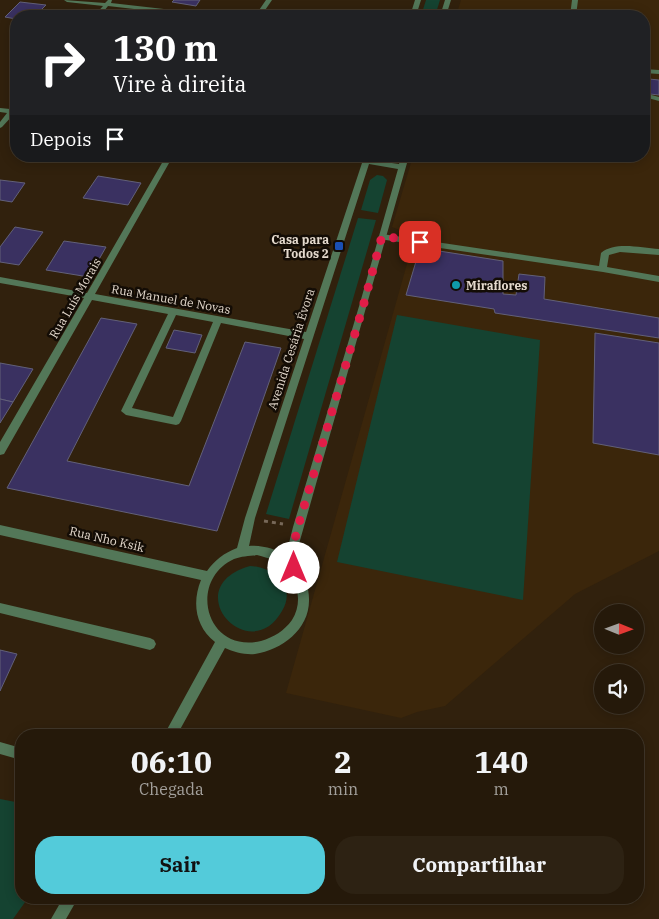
<!DOCTYPE html>
<html lang="pt">
<head>
<meta charset="utf-8">
<style>
  :root { --surface:#25190a; --page:#2d2213; --text:#f1f3f6; --muted:#a3a09c; --line:#42382b; --accent:#53cbda }
  body { margin:0; font-family:"IBM Plex Serif",serif; background:var(--page); color:var(--text); height:100vh; display:flex; flex-direction:column; font-size:19px; white-space:nowrap }
  * { box-sizing:border-box; margin:0 }
  p { font-size:16px; color:var(--muted) }
  .icon { flex:none; width:28px; height:28px; fill:none; stroke:currentColor; stroke-width:2; stroke-linecap:round; stroke-linejoin:round }
  .map { position:relative; flex:1; overflow:hidden }
  .details { position:absolute; left:15px; top:729px; width:629px; height:175px; display:flex; flex-direction:column; background:var(--surface); border-radius:20px; box-shadow:0 2px 12px #0003,0 0 0 1px var(--line) }
  .details>* { flex:none }
  .hud { position:absolute; left:10px; top:10px; width:640px; height:152px; border-radius:20px; box-shadow:0 2px 12px #0003,0 0 0 1px var(--line); background:#202124; color:#fff; overflow:hidden }
  .needle { width:32px; rotate:91deg }
  .controls { position:absolute; left:594px; top:604px; display:grid; gap:10px }
  .controls a { display:grid; place-items:center; width:50px; height:50px; border-radius:50%; background:var(--surface); box-shadow:0 2px 12px #0003,0 0 0 1px var(--line); font-size:25px }
  .pin { position:absolute; display:grid; place-items:center; width:42px; height:42px; color:#fff; margin:-21px; border-radius:10px; box-shadow:0 2px 8px #0006 }
  .me { position:absolute; width:55px; margin:-28px; rotate:0deg; stroke-linejoin:round; filter:drop-shadow(0 0 4px #0008) }
  .turn { display:flex; align-items:center; gap:18px; height:105px; padding:0 20px; font-size:22px }
  .turn .icon { width:65px; height:65px; stroke-width:2.5 }
  .turn b { display:block; font-size:35px; line-height:42px }
  .then { display:flex; align-items:center; height:48px; padding:0 20px; background:#0003; gap:10px; font-size:19px }
  .eta { display:flex; justify-content:space-evenly; align-items:center; height:85px; text-align:center }
  .eta b { font-size:30px; font-weight:800; line-height:35px }
  .cta { display:flex; gap:10px; margin-top:auto; padding:10px 20px }
  .cta a { flex:1; height:58px; border-radius:20px; background:var(--accent); color:#111; font-size:20px; font-weight:800; line-height:58px; text-align:center }
  .cta a+a { background:var(--page); color:var(--text) }
  .map>svg:first-child { display:block }
</style>
</head>
<body>
<div class="map">
<svg width="659" height="919" viewBox="0 0 659 919">
  <rect width="100%" height="100%" fill="#31210d"/>
  <path fill="#3b260b" d="M461,0H659V551L575,594L445,706L417,712L401,718L286,693L416,232L402,231L392,227L413,156H644V16H456Z"/>
  <g fill="#154331">
    <path d="M426,0H440L435,16H421Z"/>
    <path d="M377,175L383,176L387,180L378,213L361,210L370,180Z"/>
    <path d="M358,218L376,220L289,519L266,514Z"/>
    <path d="M397,315L540,340L523,600L337,562Z"/>
    <path d="M250,566C274,567 297,586 282,611C249,669 176,587 250,566Z"/>
    <path d="M0,799L21,803V898H28L13,919H0Z"/>
  </g>
  <g fill="#3a3161" stroke="#626079">
    <path d="M174,0H200L196,6L172,2Z"/>
    <path d="M20,2L46,5L35,16H16V19L5,17Z"/>
    <path d="M649,79L659,80V95L650,94Z"/>
    <path d="M98,176L141,183L128,205L83,198Z"/>
    <path d="M0,180L25,183L12,202L0,200Z"/>
    <path d="M15,227L43,232L19,265L0,262V247Z"/>
    <path d="M64,241L106,247L89,277L46,270Z"/>
    <path d="M420,248L503,261V294L516,295L519,274L545,277L544,299L659,318V338L495,313L494,309L406,295Z"/>
    <path d="M101,318L137,324L67,461L189,486L245,342L281,348L217,531L7,488Z"/>
    <path d="M174,330L202,335L195,353L166,348Z"/>
    <path d="M595,333L659,343V455L593,443Z"/>
    <path d="M0,363L33,369L13,402L0,399Z"/>
    <path d="M0,399L13,402L0,423Z"/>
    <path d="M0,650L17,654L0,691Z"/>
  </g>
  <g fill="none" stroke-linecap="round" stroke-linejoin="round">
    <path stroke="#776858" stroke-width="3" stroke-dasharray="4 4" stroke-linecap="butt" d="M264,521L283,524"/>
    <g fill="#537758" fill-rule="evenodd">
      <path d="M572,0H578L576,16H570Z"/>
      <path d="M644,69L659,70V74L644,73Z"/>
      <path d="M644,93L659,97V101L644,97Z"/>
      <path d="M382,234L599,266L601,253C615,241 641,248 659,249V255L620,252L609,255L607,267L659,276V282L603,272L379,239L378,237Z"/>
    </g>
    <g fill="#537758" fill-rule="evenodd">
      <path d="M64,0L105,3L108,0H112L111,3L208,14L211,16H195L108,6L100,16H94L103,6L67,2Z"/>
      <path d="M266,0H272L261,16H255Z"/>
      <path d="M415,0H421L416,16H410Z"/>
      <path d="M445,0H451L446,16H440Z"/>
      <path d="M16,105V114H14L2,127L0,128V122L7,113L0,112V108L10,109Z"/>
      <path d="M166,156H173L95,294L306,332L362,163L330,156H348L364,159V156H372L370,160L399,164L401,156H409L297,551C298,557 298,564 300,570C305,580 309,587 309,599C310,629 282,650 255,654C245,655 234,652 225,648L177,735H164L215,642C195,626 192,602 201,580L0,535V525L207,571C215,560 224,553 237,548L245,518L304,339L221,323L181,421L179,424L176,425L126,415L121,411L168,314L92,300L4,454L0,455V442L84,298L0,283V277L87,293ZM369,164L398,169L360,303L293,527L287,551V557C278,549 261,545 249,546L255,518ZM176,315L213,322L173,417L132,408ZM257,555C263,557 270,558 275,561C296,571 305,600 292,620C284,631 274,637 261,641C206,654 187,581 234,559C241,556 250,556 257,555Z"/>
      <path d="M0,603L150,638L154,640L156,644L154,648L150,650L0,613Z"/>
      <path d="M0,742L21,748V760L0,754Z"/>
      <path d="M63,898H78L66,919H51Z"/>
    </g>
  </g>
  <g fill="none" stroke-linecap="round" stroke-linejoin="round">
    <path stroke="#e11d48" stroke-width="9" stroke-dasharray="0 16.2" d="M294,568L292,551L298,527L364,303L382,236L420,242"/>
  </g>
  <rect fill="#1a4fb4" stroke="#130c05" stroke-width="2" x="334" y="241" width="10" height="10" rx="2.5"/>
  <circle fill="#0f9aa8" stroke="#130c05" stroke-width="2" cx="456" cy="285" r="5"/>
  <g text-anchor="middle" dominant-baseline="central" stroke-width="5" stroke-linejoin="round" paint-order="stroke">
    <g font-size="12" font-weight="bold" fill="#e4d9cd" stroke="#130c05" text-anchor="end">
      <text x="329" y="239">Casa para<tspan x="329" dy="14">Todos 2</tspan></text>
      <text x="466" y="285" text-anchor="start">Miraflores</text>
    </g>
    <g font-size="12" fill="#e4d9cd" stroke="#130c05">
      <text transform="translate(75 298) rotate(-60)">Rua Luís Morais</text>
      <text transform="translate(171 299) rotate(10)">Rua Manuel de Novas</text>
      <text transform="translate(291 349) rotate(-72)">Avenida Cesária Évora</text>
      <text transform="translate(107 539) rotate(13)">Rua Nho Ksik</text>
    </g>
  </g>
</svg>
<div class="controls">
<a><svg class="needle" viewBox="-14 -14 28 28"><path d="M0-13l5 13h-10z" fill="#e53935"/><path d="M0 13l5-13h-10z" fill="#a3a09c"/></svg></a>
<a><svg class="icon" aria-label="sound" viewBox="0 0 24 24"><path d="M4 9h4l5-4v14l-5-4H4zM17 9q2 3 0 6"/></svg></a>
</div>
<div class="pin" style="left:420px;top:242px;background:#d93025"><svg class="icon" aria-label="arrive" viewBox="0 0 24 24"><path d="M6 21V4h12l-3 4 3 4H6"/></svg></div>
<svg class="me" style="left:294px;top:568px" viewBox="-20 -20 40 40"><circle r="19" fill="#fff"/><path d="M0-13L10 11 0 6-10 11z" fill="#e11d48"/></svg>
<div class="hud">
<div class="turn"><svg class="icon" aria-label="right" viewBox="0 0 24 24"><path d="M7 20v-9h11M14 6l5 5-5 5"/></svg><div><b>130 m</b>Vire à direita</div></div>
<div class="then">Depois<svg class="icon" aria-label="arrive" viewBox="0 0 24 24"><path d="M6 21V4h12l-3 4 3 4H6"/></svg></div>
</div>
<section class="details">
<div class="eta">
<div><b>06:10</b><p>Chegada</p></div>
<div><b>2</b><p>min</p></div>
<div><b>140</b><p>m</p></div>
</div>
<div class="cta"><a>Sair</a><a>Compartilhar</a></div>
</section>
</div>
</body>
</html>
